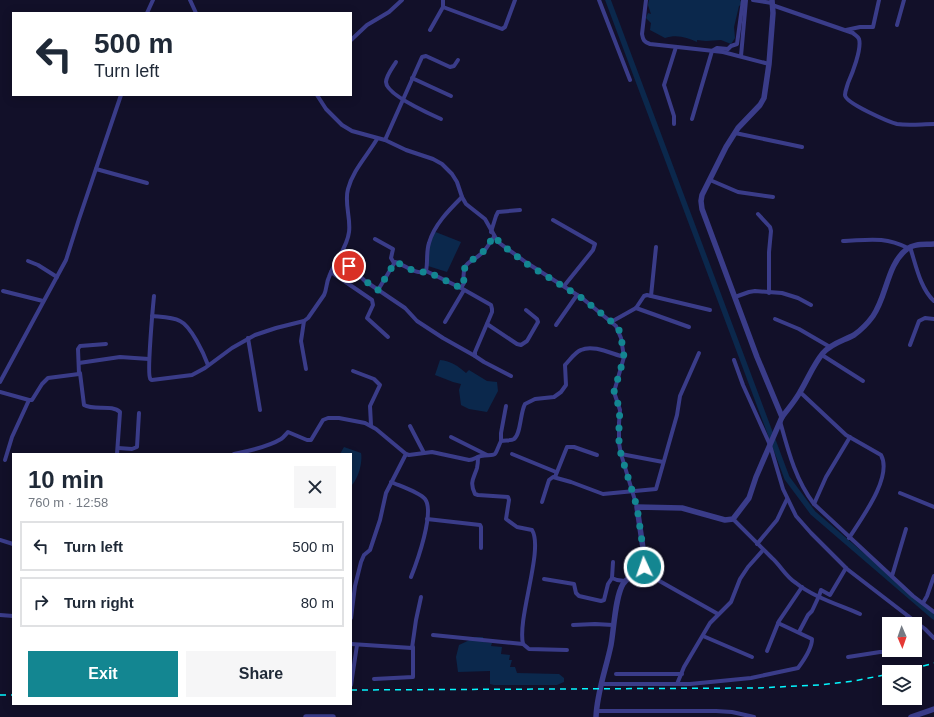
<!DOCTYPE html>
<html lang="en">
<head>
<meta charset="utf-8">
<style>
  :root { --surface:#fff; --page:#f6f6f7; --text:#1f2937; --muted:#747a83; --line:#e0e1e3; --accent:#138691 }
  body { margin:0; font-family:Arial,sans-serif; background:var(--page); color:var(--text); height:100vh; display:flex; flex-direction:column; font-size:15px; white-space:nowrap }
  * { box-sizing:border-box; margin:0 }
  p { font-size:13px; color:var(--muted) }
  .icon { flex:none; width:22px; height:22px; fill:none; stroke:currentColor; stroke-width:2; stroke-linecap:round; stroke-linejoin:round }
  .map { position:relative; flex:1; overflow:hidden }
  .side { position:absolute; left:12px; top:453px; width:340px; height:252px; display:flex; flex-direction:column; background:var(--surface); border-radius:0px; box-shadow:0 2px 10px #0003 }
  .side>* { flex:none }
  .hud { position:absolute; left:12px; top:12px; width:340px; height:84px; border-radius:0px; box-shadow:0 2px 10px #0003; background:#fff; color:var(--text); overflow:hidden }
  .needle { width:26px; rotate:178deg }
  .buttons { position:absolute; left:882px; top:617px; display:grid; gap:8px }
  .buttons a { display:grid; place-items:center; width:40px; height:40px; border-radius:0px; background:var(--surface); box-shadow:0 2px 10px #0003; font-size:20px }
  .pin { position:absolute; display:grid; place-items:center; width:34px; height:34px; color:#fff; margin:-17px; border:2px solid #fff; border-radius:50%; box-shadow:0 1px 4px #0007 }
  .me { position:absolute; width:44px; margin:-22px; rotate:357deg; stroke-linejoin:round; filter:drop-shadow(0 0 3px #0008) }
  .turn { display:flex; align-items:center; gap:14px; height:84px; padding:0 16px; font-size:18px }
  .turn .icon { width:52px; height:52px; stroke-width:2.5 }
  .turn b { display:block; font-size:28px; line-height:34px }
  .round { display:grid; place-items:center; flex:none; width:42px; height:42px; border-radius:0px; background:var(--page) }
  .overview { display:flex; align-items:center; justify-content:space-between; height:68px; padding:0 16px }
  h1 { font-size:24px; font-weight:800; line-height:30px }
  .primary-button { display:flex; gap:8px; margin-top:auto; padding:8px 16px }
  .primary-button a { flex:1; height:46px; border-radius:0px; background:var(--accent); color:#fff; font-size:16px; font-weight:800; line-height:46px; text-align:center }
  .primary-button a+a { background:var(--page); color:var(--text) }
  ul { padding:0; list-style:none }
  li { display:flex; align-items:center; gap:12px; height:50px; margin:0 8px 6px; padding:0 8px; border:2px solid var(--line); border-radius:0px }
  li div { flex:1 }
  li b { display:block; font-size:15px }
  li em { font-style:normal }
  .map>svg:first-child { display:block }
</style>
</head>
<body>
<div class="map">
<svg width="934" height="717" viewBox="0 0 934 717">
  <rect width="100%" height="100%" fill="#121029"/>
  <g fill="#0b284c">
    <path d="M649,0H740L742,4L739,6L734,27L735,38L731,44L721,40L706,41L697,40V42C687,37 676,34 665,38L650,30L651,23L646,18L648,13L651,14L648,5Z"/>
    <path d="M433,231L461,242L447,272L428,266L426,250Z"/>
    <path d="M440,360C451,361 458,366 466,373L469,370L487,381L497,382L498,391L487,412L469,409L461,405L459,390L461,384L453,382L435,375Z"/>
    <path d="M344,447L361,453C363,462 358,480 351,486V454H340Z"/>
    <path d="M476,637H483L484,642L492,643L491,646L502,647L501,654L510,655L509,660H512L510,667H515L517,673L559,674L564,678V682L557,685H494L490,684V671L458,672L456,657L459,645Z"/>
  </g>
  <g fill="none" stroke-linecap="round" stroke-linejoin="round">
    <path stroke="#0b284c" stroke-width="5.5" d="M608,0L787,478L813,513L934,617"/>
    <g stroke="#3a3c89" stroke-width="4">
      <path d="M190,0L196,13"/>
      <path d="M599,0L630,80"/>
      <path d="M646,0L642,34C643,40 644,42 650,44L723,52L769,64"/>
      <path d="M753,0L772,3"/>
      <path d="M772,5L853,33C855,35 858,36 859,39C862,49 852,74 848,83C847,87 845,91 845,95C845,103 889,122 897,124C909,126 922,124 934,124"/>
      <path d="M443,7L502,29L505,27L515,0"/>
      <path d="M147,13L153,0"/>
      <path d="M897,25L904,0"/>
      <path d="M430,30L443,7V0"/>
      <path d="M846,30L860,27H873L879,0"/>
      <path d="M351,40L367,25L389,12L402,0"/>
      <path d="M741,56L746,0"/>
      <path d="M396,62C393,67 386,76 386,82C386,95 430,114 441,119"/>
      <path d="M412,78L451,96"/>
      <path d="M317,95L326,109L342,125L352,131L385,140L406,150L433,159L442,164L452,174L457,182L462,197L466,204L485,219L498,242L527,263L582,298L616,326L621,338L624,357L614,392L620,410L619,423V443L621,454L637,507"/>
      <path d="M692,119L712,51L717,48L728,49L731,46L737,44L743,0"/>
      <path d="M674,124V116L664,85L676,47"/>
      <path d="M735,133L802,147"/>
      <path d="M385,140L422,57L426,56L450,67L454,66L458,60"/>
      <path d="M96,169L147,183"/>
      <path d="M710,180L738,192L773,197"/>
      <path d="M758,214L770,227L771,231L769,252V293"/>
      <path d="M553,220L595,244L593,250L564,286"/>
      <path d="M491,232L496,216L498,212L520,210"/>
      <path d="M375,239L393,249L391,258L394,263"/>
      <path d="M843,241C869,240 883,236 908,248"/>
      <path d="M910,247C916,265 920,288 934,301"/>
      <path d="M338,260L349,266L365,281L405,308L417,321L443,338L475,356"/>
      <path d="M28,261L38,265L57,277"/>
      <path d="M426,271L461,288L491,305L492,309V312L475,352V356L484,362L511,376"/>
      <path d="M331,272L372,300L373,305L367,318L388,337"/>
      <path d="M461,288L464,283C461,258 472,265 485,250C488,246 491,241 494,237"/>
      <path d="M378,290L395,262C404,264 416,276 426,271C428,262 426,252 429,243C434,225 449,210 462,197"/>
      <path d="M3,291L43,301"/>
      <path d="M154,296C153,306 147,372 150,378C150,379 151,380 152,380L192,375L205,368L232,348L255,335L276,328L304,321L308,318L324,295C327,289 326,283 329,277C334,262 347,249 349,232C351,218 344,203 348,189C353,170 367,156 377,139"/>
      <path d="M651,296L656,247"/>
      <path d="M735,297L749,292L755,291L782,293L798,298L811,305"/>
      <path d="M636,308L689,327"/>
      <path d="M152,316C161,317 172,317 180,321C191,326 204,354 208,365"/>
      <path d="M775,319L799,329L830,347"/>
      <path d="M304,321L301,341L306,369"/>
      <path d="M445,322L464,290"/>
      <path d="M611,322L636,308L644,296L647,295L710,310"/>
      <path d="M487,324L517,344L521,345L527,341L538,322L537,319L526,310"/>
      <path d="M556,325L577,295"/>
      <path d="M248,338L260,410"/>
      <path d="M910,345L919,321L925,318L934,319"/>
      <path d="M822,355L863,381"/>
      <path d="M734,360L743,385L770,445L783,489L796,516L811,533L847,569L925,629L934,638"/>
      <path d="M79,363L120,357L149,359"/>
      <path d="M353,371L374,379L380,385L370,406L371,425"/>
      <path d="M80,373L84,405C94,411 112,404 120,412L117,454"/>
      <path d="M0,382L66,260L79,219L121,95"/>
      <path d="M0,392L29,400H32L42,384L48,378L79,374L78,349L80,346L106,344"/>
      <path d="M800,392L846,435L881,455C893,477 861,519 849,538"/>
      <path d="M780,421C788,450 795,479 814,504L913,596L934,612"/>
      <path d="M410,426L424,453"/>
      <path d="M451,437L487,455"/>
      <path d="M501,441V433L506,406"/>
      <path d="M118,448L132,449L137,447L139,413"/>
      <path d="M234,454C249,451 268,447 281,439C284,437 286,434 288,432L307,440H311L323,420L328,418H339L365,423L376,429L406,454L409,455L432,452L469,460C474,460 476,457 481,456C499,454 493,458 501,441C505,440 511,441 514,439C521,434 520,413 525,404L535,399L554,397L561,392L566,385L565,365C570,360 575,352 581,350C593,344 612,354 624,357"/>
      <path d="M512,454L556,472"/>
      <path d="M621,454L663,462"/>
      <path d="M478,457C478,460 478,464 477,468C474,478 469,482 475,494L478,495L508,497L509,500L506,519L517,527L532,530C544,549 517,618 523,644L529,649L567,650"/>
      <path d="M5,460L12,437L29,400"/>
      <path d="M555,477L567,447H574L597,455"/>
      <path d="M391,482C400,486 419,492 425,499C435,512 417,562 411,577"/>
      <path d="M900,493L934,507"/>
      <path d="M542,502L549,480L553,477L571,482L603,494L656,489L677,415L680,396L699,353"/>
      <path d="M814,504L826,477L850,437"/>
      <path d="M427,519L480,525L481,527V548"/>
      <path d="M733,519C746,532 759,545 772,558C781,566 786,577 796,583C813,597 840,605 860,614"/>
      <path d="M0,540L13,544"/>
      <path d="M757,544L777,520L787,499"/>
      <path d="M613,562L612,578L617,580L625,581"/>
      <path d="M640,570L718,614"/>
      <path d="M892,576L906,529"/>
      <path d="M544,579L574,584L576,593L579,596L601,601L604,600L608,584L612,578"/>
      <path d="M819,596L821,590L830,595L846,568"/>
      <path d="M923,603L927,596L934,576"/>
      <path d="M0,615L13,616"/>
      <path d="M351,618L355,586L361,562L364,555L370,550L380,520L386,493L406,454"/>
      <path d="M904,624L908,616"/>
      <path d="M573,625L595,624L613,625"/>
      <path d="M799,632L808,615L812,611L819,596"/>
      <path d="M433,635L523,644"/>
      <path d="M703,636L752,657"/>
      <path d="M351,644L412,648L416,620L421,597"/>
      <path d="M767,651L779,621L802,587"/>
      <path d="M848,657L880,652H899L903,650"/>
      <path d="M616,674H682"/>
      <path d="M374,679L413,677V647"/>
      <path d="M601,684H690L751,678L798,668C804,660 812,649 812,639L778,623"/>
      <path d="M677,684L684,667L710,623L731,602L740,579L748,567L763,550"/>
      <path d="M351,685L357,645"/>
      <path d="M596,711H716L732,712L754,717"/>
    </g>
    <g stroke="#3a3c89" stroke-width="5.5">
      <path d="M782,417C788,409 795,401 800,392C808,379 813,365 823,353C832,343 843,341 854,335C861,330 868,323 873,316C887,296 887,264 907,249C914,243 926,245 934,244"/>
      <path d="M306,717H333"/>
      <path d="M596,717C597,692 606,669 611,645C614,629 615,597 623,584C628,576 637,574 644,567L645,562L637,507L682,508L725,520L733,519L749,498L756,477L782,417L757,357L702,209L701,201L702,195L726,147L738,128L760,105L764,98L769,64L773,13L772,0"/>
      <path d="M911,717L934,709"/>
    </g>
    <g stroke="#04f7ff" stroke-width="1.5" stroke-dasharray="6 5" stroke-linecap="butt">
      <path d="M902,672L934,663"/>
      <path d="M351,690L756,688L820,685L854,681L889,674"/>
      <path d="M0,695H13"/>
    </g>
  </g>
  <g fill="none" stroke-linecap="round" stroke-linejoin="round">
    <path stroke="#138691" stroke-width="7" stroke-dasharray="0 12.6" d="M349,266L360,277L378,290L395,262C404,264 416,276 426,271L461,288L464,283L463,271L468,263L484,251L494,236L502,245L527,264L582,298L612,322L619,330L622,343L624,357L614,392L620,410L619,423V443L621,454L637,507L645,562L644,567"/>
  </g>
</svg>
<div class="buttons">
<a><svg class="needle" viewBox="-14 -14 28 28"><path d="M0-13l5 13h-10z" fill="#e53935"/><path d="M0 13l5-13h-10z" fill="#747a83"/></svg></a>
<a><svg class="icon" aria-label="layers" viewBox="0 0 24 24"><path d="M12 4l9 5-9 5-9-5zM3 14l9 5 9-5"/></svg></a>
</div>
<div class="pin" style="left:349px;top:266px;background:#d93025"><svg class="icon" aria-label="arrive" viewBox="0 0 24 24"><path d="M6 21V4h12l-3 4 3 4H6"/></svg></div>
<svg class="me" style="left:644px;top:567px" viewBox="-20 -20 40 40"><circle r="17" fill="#138691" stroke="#fff" stroke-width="3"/><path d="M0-11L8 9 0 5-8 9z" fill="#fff"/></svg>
<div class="hud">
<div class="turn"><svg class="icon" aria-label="left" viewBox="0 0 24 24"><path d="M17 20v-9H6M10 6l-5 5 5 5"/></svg><div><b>500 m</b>Turn left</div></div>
</div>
<section class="side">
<div class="overview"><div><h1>10 min</h1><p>760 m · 12:58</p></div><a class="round"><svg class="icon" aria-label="close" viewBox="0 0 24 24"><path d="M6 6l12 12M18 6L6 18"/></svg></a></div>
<ul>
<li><svg class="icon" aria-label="left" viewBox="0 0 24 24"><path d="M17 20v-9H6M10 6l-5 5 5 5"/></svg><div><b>Turn left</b></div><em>500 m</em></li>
<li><svg class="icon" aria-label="right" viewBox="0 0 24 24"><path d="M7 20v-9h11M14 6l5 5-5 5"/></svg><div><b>Turn right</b></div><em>80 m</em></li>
</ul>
<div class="primary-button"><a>Exit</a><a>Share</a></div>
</section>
</div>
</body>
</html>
